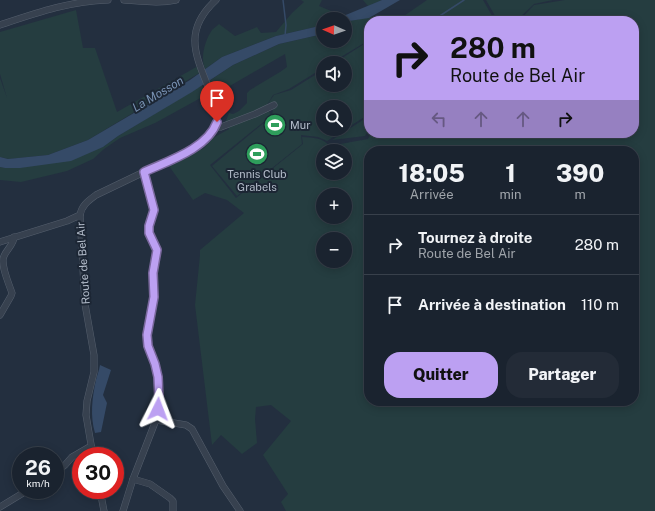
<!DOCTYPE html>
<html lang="fr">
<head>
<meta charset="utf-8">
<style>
  :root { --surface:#1a232f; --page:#232b37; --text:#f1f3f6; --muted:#9fa4aa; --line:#38404b; --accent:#bca0f2 }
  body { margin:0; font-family:"Public Sans",sans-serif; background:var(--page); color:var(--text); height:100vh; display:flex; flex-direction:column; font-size:15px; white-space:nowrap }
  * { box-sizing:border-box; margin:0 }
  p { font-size:13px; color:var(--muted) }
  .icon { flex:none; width:22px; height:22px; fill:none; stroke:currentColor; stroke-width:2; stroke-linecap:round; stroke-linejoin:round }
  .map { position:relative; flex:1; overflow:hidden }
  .drawer { position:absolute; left:364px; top:146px; width:275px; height:260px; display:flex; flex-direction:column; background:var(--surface); border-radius:16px; box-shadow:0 2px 10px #0003,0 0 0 1px var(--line) }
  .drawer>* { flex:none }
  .top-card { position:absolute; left:364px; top:16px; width:275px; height:122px; border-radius:16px; box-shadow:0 2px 10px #0003,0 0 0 1px var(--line); background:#bca0f2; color:#111; overflow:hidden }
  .needle { width:26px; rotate:272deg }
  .buttons { position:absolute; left:316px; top:12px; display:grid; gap:8px }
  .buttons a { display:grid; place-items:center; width:36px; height:36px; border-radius:50%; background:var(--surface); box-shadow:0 2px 10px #0003,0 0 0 1px var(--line); font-size:20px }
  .speed { position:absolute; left:12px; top:447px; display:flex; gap:8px; font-size:20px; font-weight:700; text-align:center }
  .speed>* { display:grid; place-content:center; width:52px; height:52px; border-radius:50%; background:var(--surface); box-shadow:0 2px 10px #0003,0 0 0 1px var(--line); line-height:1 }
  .speed small { font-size:10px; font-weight:400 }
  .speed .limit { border:6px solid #d22; background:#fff; color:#111 }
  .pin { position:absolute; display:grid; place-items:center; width:34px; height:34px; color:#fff; margin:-41px -17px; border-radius:50% 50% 50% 0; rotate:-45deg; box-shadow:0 0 4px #0007 }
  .pin .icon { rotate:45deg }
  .me { position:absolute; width:44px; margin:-22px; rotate:3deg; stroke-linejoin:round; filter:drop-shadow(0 0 3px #0008) }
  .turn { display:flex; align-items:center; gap:14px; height:84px; padding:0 20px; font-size:18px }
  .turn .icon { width:52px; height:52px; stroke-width:2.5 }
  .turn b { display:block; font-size:28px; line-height:34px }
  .lanes { display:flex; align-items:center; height:38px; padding:0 20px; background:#0003; justify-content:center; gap:20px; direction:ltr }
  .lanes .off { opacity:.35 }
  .eta { display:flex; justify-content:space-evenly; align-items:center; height:68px; text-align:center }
  .eta b { font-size:24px; font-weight:800; line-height:28px }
  .button { display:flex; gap:8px; margin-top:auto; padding:8px 20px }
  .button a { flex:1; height:46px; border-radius:16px; background:var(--accent); color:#111; font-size:16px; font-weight:800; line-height:46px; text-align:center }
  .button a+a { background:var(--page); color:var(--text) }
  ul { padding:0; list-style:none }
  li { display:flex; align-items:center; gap:12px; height:60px; padding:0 20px; border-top:1px solid var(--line) }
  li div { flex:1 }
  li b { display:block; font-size:15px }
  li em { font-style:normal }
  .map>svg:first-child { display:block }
</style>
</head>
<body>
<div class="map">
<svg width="655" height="511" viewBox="0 0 655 511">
  <rect width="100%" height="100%" fill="#232f3f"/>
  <g fill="#253d40" fill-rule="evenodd">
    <path d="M301,0H322L319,6L331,11L336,19H323V24L315,27L276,36L222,57L205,69C200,58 205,40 212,30C214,28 217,26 219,24L235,36L257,27L261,33L276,32L292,13L304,2Z"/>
    <path d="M363,0H382L368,6Z"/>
    <path d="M427,0H483L495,21H393L401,18Z"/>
    <path d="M486,0H553L534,4L517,20L498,21Z"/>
    <path d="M565,0H655V511H286L281,502L288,494L263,455L291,421L271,405L256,407L255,419L257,443L242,454L221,435L212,445L195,305L200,255V250L244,213L227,200L205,193L193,200L169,166L204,148L213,138L229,129L225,123L229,113L233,114L239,111L247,103V93L250,90L280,72L287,67L285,54L228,87L213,93L209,81L233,65L279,44L323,34V41H345V27H347L349,21L371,17L373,21H369V40L331,63H323V68L289,89L273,95L267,105L271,116L210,165L236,198L303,144L302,137C312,138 323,137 329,146L368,139L371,133H634V21H519L534,5ZM323,151H345V173H323ZM369,151H634V401H369ZM323,195H345V217H323ZM323,239H345V261H323Z"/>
    <path d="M76,10L83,48H95L117,112L198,66L201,72L88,140L48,155L9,159L0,157V78L7,98L0,74V32Z"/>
    <path d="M369,41V114L327,141L318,137L301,135L302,144L237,196L212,166L272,116L273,109L269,102L274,95L291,90L323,70V85H345V63H334ZM323,107H345V129H323Z"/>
    <path d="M202,85L206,95L155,123L120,138L104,149L93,159L67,171L21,182L0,180V167L5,168L103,147L118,136Z"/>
    <path d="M369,116V129L365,136L332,140Z"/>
  </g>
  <g fill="#354a67">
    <path d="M382,0H400L369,18L349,21L347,27H345V19H336Z"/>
    <path d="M323,24V34L279,44L233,65L192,92L118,136L103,147L71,161L20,168H5L0,167V157L8,159L48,155L88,140L190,80L222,57L276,36L315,27Z"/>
    <path d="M100,365L111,370L103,395L107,403L101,432L95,433C90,416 92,398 96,380C97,375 99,371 100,365Z"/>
  </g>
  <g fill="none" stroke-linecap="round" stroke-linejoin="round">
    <g stroke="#354a67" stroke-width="1.5">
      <path d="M283,0L286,25L285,36"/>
      <path d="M432,21L464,0"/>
    </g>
    <g stroke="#555f6d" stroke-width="7">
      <g id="minor">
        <path d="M124,0C141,1 159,4 176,0"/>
        <path d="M0,25C36,13 70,1 108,0"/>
        <path d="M215,127H221L255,114L274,105"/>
        <path d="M0,242L67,221L80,215"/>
        <path d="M0,315L11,296L12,293C9,284 0,264 4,256C7,249 14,244 14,237"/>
        <path d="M156,420L186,425L192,429L223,486L240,511"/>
        <path d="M93,456L86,415L87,401L94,372V355L85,304L80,215C82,205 88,201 96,195L194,148C203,142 213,135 216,124C219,115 216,105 212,97C198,59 180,33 216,0"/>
        <path d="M55,473L65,465L72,457L91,446"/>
        <path d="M133,479L150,484L170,498L173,501V511"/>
        <path d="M100,490L104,511"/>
        <path d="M0,507L28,490"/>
        <path d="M123,511L133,479L156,420L159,399L158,377L155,364L148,346L147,335L154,297L153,273L157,250L149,233V226L154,210L144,172"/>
      </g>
    </g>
    <use href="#minor" stroke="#37414f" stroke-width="6"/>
  </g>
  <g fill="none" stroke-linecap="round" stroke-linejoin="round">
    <g stroke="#7a689d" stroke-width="10">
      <path id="route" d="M158,409L159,399L158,377L155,364L148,346L147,335L154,297L153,273L157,250L149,233V226L154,210L144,172C168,161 207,149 217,122"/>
    </g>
    <use href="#route" stroke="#bca0f2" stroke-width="7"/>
  </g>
  <defs>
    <g id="stadium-disc" transform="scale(1.15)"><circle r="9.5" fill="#2e9e5b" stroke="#1c2634"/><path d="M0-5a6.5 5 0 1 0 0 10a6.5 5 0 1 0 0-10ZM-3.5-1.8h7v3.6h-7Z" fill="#fff"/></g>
  </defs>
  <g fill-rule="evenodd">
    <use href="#stadium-disc" x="275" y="125"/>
    <use href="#stadium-disc" x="257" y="154"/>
  </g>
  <g text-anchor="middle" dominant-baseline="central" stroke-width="4" stroke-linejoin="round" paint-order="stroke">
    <g font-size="11" fill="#b3bcca" stroke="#1c2634" text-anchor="start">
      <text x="290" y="125">Mur</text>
      <text x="257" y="174" text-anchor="middle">Tennis Club<tspan x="257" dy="13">Grabels</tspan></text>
    </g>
    <g font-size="11" fill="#b3bcca" stroke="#1c2634">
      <text transform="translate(83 263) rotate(-94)">Route de Bel Air</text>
    </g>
    <g font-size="12" font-style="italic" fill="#7992b3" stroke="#1c2634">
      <text transform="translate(158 94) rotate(-31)">La Mosson</text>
    </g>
  </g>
</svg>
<div class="buttons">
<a><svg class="needle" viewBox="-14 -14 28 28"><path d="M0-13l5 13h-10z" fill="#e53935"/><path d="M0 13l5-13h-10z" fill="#9fa4aa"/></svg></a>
<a><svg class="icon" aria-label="sound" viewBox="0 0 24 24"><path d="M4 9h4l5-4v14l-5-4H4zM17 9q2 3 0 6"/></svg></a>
<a><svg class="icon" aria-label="search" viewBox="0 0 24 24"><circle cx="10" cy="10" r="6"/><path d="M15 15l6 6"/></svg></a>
<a><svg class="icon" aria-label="layers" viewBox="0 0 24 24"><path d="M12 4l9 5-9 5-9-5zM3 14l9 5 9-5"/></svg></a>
<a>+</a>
<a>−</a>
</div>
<div class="speed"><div>26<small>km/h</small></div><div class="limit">30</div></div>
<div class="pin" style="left:217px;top:122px;background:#d93025"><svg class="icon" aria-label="arrive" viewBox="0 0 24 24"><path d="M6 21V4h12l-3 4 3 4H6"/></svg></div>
<svg class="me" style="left:158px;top:409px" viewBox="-20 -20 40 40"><path d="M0-17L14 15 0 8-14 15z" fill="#bca0f2" stroke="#fff" stroke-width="4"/></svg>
<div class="top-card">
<div class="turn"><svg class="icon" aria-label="right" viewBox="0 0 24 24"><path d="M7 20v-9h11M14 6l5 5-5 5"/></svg><div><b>280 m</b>Route de Bel Air</div></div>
<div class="lanes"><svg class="icon off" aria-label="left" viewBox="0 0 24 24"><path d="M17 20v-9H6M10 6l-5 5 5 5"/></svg><svg class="icon off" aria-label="ahead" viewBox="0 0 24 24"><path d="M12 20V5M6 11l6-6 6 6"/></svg><svg class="icon off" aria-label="ahead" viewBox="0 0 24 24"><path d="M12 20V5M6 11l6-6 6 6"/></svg><svg class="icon" aria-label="right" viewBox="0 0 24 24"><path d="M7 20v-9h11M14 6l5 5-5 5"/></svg></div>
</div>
<section class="drawer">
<div class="eta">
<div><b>18:05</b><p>Arrivée</p></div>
<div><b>1</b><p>min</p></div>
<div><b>390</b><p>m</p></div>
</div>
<ul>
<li><svg class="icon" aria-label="right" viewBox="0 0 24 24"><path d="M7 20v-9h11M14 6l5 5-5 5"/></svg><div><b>Tournez à droite</b><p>Route de Bel Air</p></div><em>280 m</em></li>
<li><svg class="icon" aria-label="arrive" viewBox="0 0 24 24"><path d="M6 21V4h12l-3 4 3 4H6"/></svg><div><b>Arrivée à destination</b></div><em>110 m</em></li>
</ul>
<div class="button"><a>Quitter</a><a>Partager</a></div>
</section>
</div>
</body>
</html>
